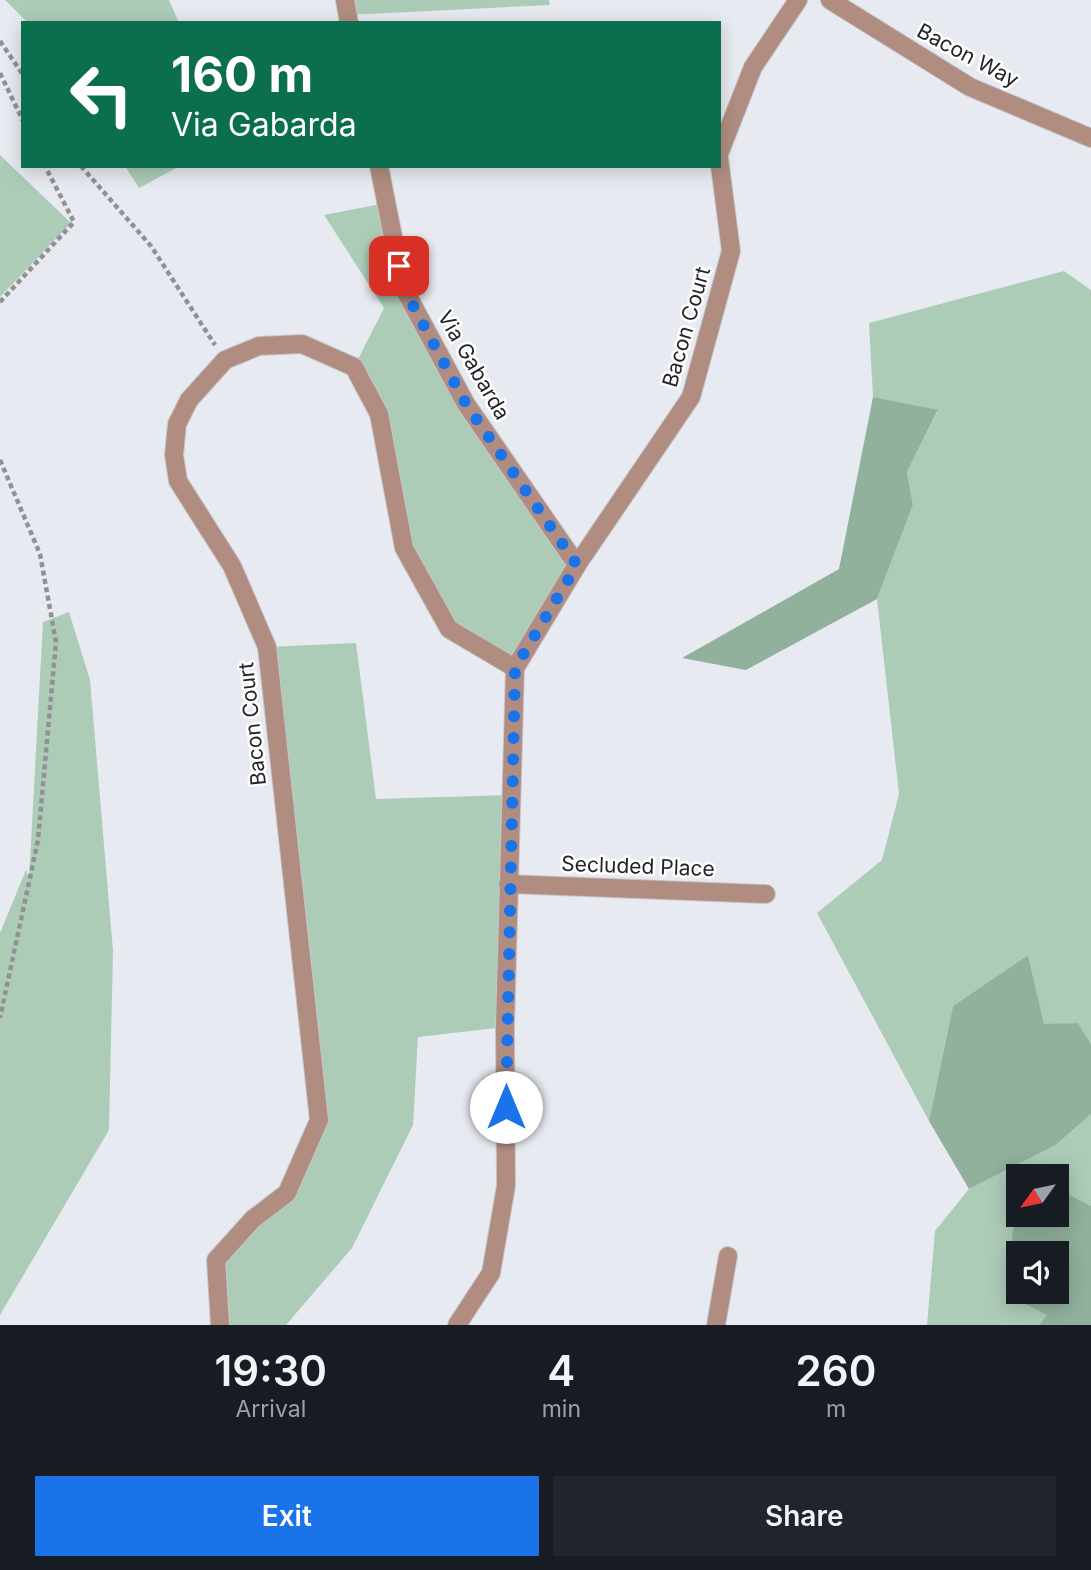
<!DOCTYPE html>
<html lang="en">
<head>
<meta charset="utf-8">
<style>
  :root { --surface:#171b24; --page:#20242c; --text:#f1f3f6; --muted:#9ea1a6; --accent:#1a73e8 }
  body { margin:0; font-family:Inter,sans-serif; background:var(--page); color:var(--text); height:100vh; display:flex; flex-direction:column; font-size:26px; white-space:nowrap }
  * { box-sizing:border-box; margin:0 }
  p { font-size:23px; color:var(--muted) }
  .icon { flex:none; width:38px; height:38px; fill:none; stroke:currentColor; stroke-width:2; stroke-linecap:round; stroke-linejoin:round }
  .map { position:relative; height:1325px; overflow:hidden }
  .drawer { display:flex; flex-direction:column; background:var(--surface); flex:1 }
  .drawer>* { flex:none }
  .guide { position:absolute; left:21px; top:21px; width:700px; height:147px; border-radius:0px; box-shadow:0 4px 18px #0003; background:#0b6e4f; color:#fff; overflow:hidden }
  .needle { width:46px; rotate:237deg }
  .tools { position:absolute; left:1006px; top:1164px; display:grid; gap:14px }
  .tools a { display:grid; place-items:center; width:63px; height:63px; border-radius:0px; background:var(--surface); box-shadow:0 4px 18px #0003; font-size:35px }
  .pin { position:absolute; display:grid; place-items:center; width:60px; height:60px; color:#fff; margin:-30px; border-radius:14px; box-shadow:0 4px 10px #0006 }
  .me { position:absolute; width:77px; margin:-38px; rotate:0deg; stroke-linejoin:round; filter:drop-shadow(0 0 5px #0008) }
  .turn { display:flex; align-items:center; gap:24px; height:147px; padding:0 35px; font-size:32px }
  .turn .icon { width:91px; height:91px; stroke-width:2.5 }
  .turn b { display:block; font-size:49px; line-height:60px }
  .eta { display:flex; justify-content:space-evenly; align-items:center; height:119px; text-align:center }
  .eta b { font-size:42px; font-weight:600; line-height:49px }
  .primary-button { display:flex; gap:14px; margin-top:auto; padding:14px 35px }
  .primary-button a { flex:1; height:80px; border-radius:0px; background:var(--accent); color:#fff; font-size:28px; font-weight:600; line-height:80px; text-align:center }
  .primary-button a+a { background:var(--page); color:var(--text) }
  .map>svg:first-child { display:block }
</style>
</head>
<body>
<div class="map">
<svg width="1091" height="1325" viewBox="0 0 1091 1325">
  <rect width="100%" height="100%" fill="#e8eaf1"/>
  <g fill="#adccb8">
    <path d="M5,0H169L179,23H28Z"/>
    <path d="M345,0H549L550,5L348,15Z"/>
    <path d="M0,155L71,223L0,297Z"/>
    <path d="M125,166H180L139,188Z"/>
    <path d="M386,203L403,287L577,565L515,668L443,619L404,548L379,414L354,367L384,308L324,215Z"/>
    <path d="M1064,271L1091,290V1044L1078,1023L1044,1025L1028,955L953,1006L929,1121L817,913L882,860L899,794L877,599L913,505L907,472L938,411L873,397L869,323Z"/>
    <path d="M69,612L90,680L113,951L109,1130L0,1315V933L26,870L29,879L43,622Z"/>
    <path d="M356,643L376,799L511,795L505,1027L418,1037L413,1125L352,1248L286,1325H220L216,1260L287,1193L319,1120L267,647Z"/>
    <path d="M1091,1114V1206L1057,1188V1176H1018V1208L1012,1234L1013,1298L1048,1315L1039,1325H927L935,1231L969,1189L1056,1145Z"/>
  </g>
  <g fill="#91b19c" fill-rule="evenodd">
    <path d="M873,397L938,410L907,472L913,505L877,599L746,670L682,658L839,569Z"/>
    <path d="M1028,955L1044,1024L1078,1023L1091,1044V1114L1056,1145L969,1189L929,1121L953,1006Z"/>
    <path d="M1057,1188L1091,1206V1325H1039L1047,1315L1013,1298L1012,1234L1018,1208V1214H1057ZM1057,1253V1292H1018V1253Z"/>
  </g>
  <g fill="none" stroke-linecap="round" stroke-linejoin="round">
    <g stroke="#c5c6cc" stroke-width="20">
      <g id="minor">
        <path d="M345,0L349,23"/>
        <path d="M830,0L970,87L1091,138"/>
        <path d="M719,154L753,67L798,0"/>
        <path d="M379,166L403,287L466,404L577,565"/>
        <path d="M508,884L766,894"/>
        <path d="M220,1325L216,1260L253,1219L287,1193L319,1120L267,647L232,566L178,481L174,455L177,424L189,400L225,360L259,346L302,344L354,367L379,414L404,548L449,629L515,668"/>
        <path d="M457,1325L491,1273L506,1186L505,1027L515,668L577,565L691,397L731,251L719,158"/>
        <path d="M716,1325L728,1256"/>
      </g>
    </g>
    <g stroke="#909196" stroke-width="4.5" stroke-dasharray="5 3.5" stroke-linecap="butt">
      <path d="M0,41L23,75"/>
      <path d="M0,73L23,121"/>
      <path d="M81,166L151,246L215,345"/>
      <path d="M0,302L74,222L45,166"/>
      <path d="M0,460L40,554L56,642L38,840L0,1018"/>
    </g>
    <use href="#minor" stroke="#b18d81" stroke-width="18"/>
  </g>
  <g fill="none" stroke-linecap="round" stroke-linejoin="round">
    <path stroke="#1a73e8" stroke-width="12" stroke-dasharray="0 21.6" d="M399,266L403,287L466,404L577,565L515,668L506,1107"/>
  </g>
  <g text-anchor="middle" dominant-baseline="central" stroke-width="5" stroke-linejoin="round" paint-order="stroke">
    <g font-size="21" fill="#232326" stroke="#fff">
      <text transform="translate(968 55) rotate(28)">Bacon Way</text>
      <text transform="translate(686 327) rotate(-74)">Bacon Court</text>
      <text transform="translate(474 365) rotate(60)">Via Gabarda</text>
      <text transform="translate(252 724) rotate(-96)">Bacon Court</text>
      <text transform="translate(638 866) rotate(2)">Secluded Place</text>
    </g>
  </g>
</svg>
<div class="tools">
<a><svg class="needle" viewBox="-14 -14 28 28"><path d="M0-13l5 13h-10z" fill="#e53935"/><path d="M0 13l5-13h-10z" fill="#9ea1a6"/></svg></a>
<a><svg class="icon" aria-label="sound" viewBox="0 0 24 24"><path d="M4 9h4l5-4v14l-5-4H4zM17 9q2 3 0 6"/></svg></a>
</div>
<div class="pin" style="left:399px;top:266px;background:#d93025"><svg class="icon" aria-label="arrive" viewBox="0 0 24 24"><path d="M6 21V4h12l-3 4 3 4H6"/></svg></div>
<svg class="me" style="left:506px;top:1107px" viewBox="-20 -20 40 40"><circle r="19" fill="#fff"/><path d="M0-13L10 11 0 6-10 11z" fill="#1a73e8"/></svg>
<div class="guide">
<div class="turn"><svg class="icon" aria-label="left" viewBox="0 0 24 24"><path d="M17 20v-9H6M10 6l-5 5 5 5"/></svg><div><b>160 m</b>Via Gabarda</div></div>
</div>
</div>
<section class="drawer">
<div class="eta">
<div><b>19:30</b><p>Arrival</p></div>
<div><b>4</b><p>min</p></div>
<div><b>260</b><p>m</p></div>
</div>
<div class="primary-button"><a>Exit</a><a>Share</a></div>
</section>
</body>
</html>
